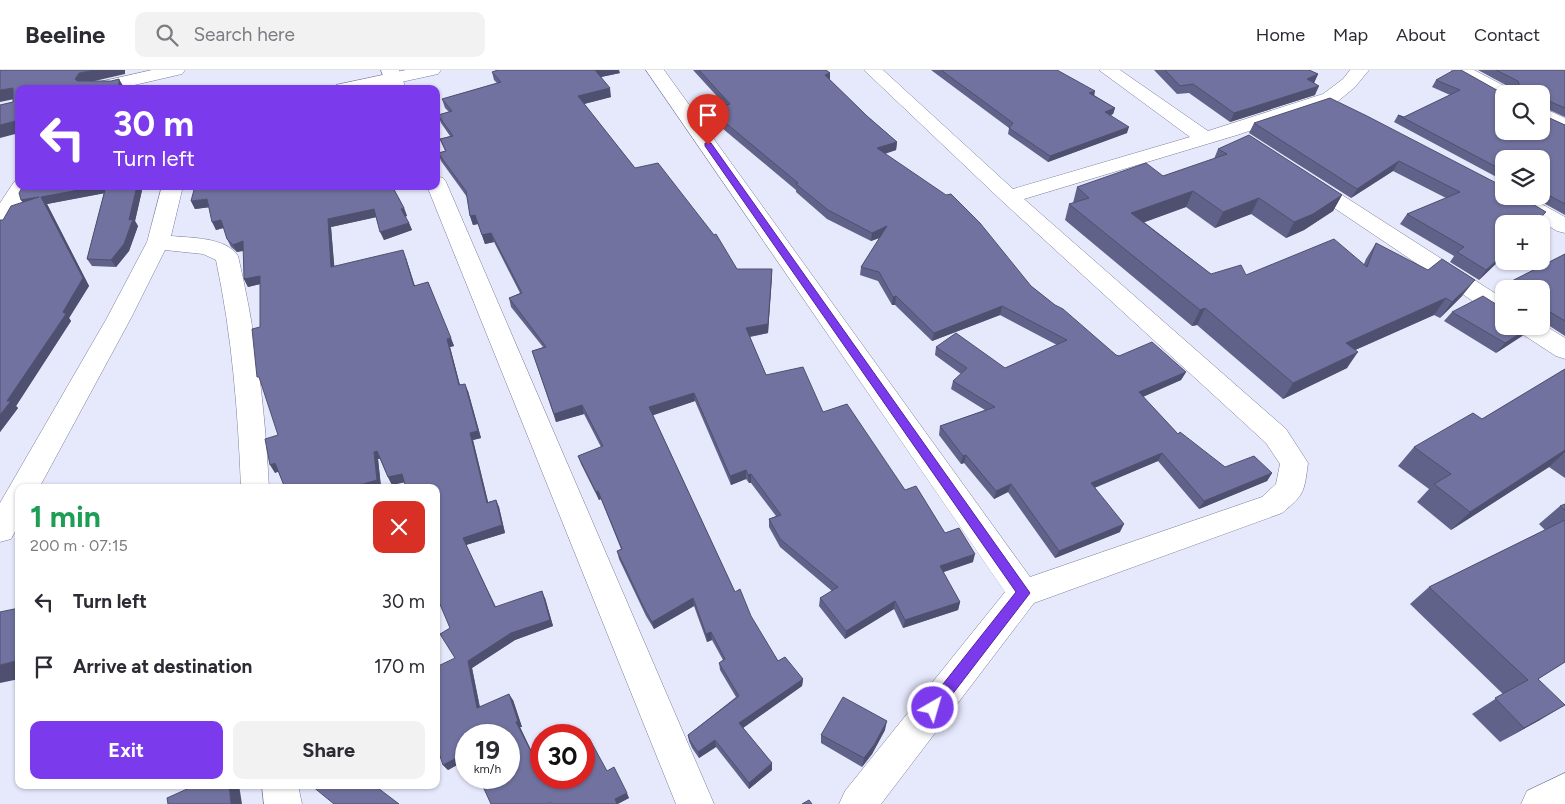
<!DOCTYPE html>
<html lang="en">
<head>
<meta charset="utf-8">
<style>
  :root { --surface:#fff; --page:#f2f2f3; --text:#2b2b33; --muted:#7c7c81; --line:#e1e1e2; --accent:#7c3aed }
  body { margin:0; font-family:Figtree,sans-serif; background:var(--page); color:var(--text); height:100vh; display:flex; flex-direction:column; font-size:19px; white-space:nowrap }
  * { box-sizing:border-box; margin:0 }
  p { font-size:16px; color:var(--muted) }
  .icon { flex:none; width:28px; height:28px; fill:none; stroke:currentColor; stroke-width:2; stroke-linecap:round; stroke-linejoin:round }
  .map { position:relative; flex:1; overflow:hidden }
  .side { position:absolute; left:15px; top:414px; width:425px; height:305px; display:flex; flex-direction:column; background:var(--surface); border-radius:10px; box-shadow:0 1px 4px #0004 }
  .side>* { flex:none }
  .banner { position:absolute; left:15px; top:15px; width:425px; height:105px; border-radius:10px; box-shadow:0 1px 4px #0004; background:#7c3aed; color:#fff; overflow:hidden }
  .fabs { position:absolute; left:1495px; top:15px; display:grid; gap:10px }
  .fabs a { display:grid; place-items:center; width:55px; height:55px; border-radius:10px; background:var(--surface); box-shadow:0 1px 4px #0004; font-size:25px }
  .speed { position:absolute; left:455px; top:654px; display:flex; gap:10px; font-size:25px; font-weight:700; text-align:center }
  .speed>* { display:grid; place-content:center; width:65px; height:65px; border-radius:50%; background:var(--surface); box-shadow:0 1px 4px #0004; line-height:1 }
  .speed small { font-size:12px; font-weight:400 }
  .speed .limit { border:8px solid #d22; background:#fff; color:#111 }
  .pin { position:absolute; display:grid; place-items:center; width:42px; height:42px; color:#fff; margin:-51px -21px; border-radius:50% 50% 50% 0; rotate:-45deg; box-shadow:0 0 5px #0007 }
  .pin .icon { rotate:45deg }
  .me { position:absolute; width:55px; margin:-28px; rotate:38deg; stroke-linejoin:round; filter:drop-shadow(0 0 4px #0008) }
  .turn { display:flex; align-items:center; gap:18px; height:105px; padding:0 15px; font-size:22px }
  .turn .icon { width:65px; height:65px; stroke-width:2.5 }
  .turn b { display:block; font-size:35px; line-height:42px }
  .round { display:grid; place-items:center; flex:none; width:52px; height:52px; border-radius:10px; background:var(--page) }
  .overview { display:flex; align-items:center; justify-content:space-between; height:85px; padding:0 15px }
  h1 { font-size:30px; font-weight:700; line-height:38px; color:#1e9e55 }
  .button { display:flex; gap:10px; margin-top:auto; padding:10px 15px }
  .button a { flex:1; height:58px; border-radius:10px; background:var(--accent); color:#fff; font-size:20px; font-weight:700; line-height:58px; text-align:center }
  .button a+a { background:var(--page); color:var(--text) }
  ul { padding:0; list-style:none }
  li { display:flex; align-items:center; gap:15px; height:65px; padding:0 15px }
  li div { flex:1 }
  li b { display:block; font-size:19px }
  li em { font-style:normal }
  header { display:flex; align-items:center; gap:30px; box-sizing:border-box; height:70px; padding:0 25px; background:var(--surface); border-bottom:1px solid var(--line) }
  header strong { font-size:24px }
  nav { display:flex; gap:28px; margin-inline-start:auto; font-size:18px }
  .search { width:350px; height:45px; background:var(--page); display:flex; align-items:center; gap:12px; box-sizing:border-box; padding:0 18px; border-radius:10px; color:var(--muted); font-size:19px }
  .map>svg:first-child { display:block }
</style>
</head>
<body>
<header>
<strong>Beeline</strong>
<div class="search"><svg class="icon" aria-label="search" viewBox="0 0 24 24"><circle cx="10" cy="10" r="6"/><path d="M15 15l6 6"/></svg>Search here</div>
<nav><a>Home</a><a>Map</a><a>About</a><a>Contact</a></nav>
</header>
<div class="map">
<svg width="1565" height="734" viewBox="0 0 1565 734">
  <rect width="100%" height="100%" fill="#e6e8fc"/>
  <g fill="none" stroke-linecap="round" stroke-linejoin="round">
    <g stroke="#7a7c9a" stroke-width="1">
      <g id="street">
        <path d="M152,0H185L182,4L117,19H83L86,15Z"/>
        <path d="M406,0H441L438,4L369,19H333L336,15Z"/>
        <path d="M646,0H664L1030,507L1262,427L1276,414L1280,394L1266,373L1002,131L864,0H883L1013,119L1190,67L1099,0H1120L1208,61L1323,24L1343,9L1350,0H1369L1355,17L1337,32L1237,65L1024,129L1286,359L1308,393C1304,422 1305,424 1282,443L1034,533L881,734H839L845,721L1005,522Z"/>
        <path d="M1452,0H1474L1512,20L1514,24H1504V29L1498,28L1455,4Z"/>
        <path d="M1541,37L1565,48V62L1541,51Z"/>
        <path d="M1307,105L1314,107L1504,229V248L1495,246L1300,115L1297,111L1300,107Z"/>
        <path d="M19,110V116H31L8,155L0,157V133L14,112Z"/>
        <path d="M162,116H183L171,166C191,168 226,167 238,186C256,262 265,339 269,418H241C238,341 232,265 216,190L203,184L165,180L131,248L39,418H19V454L11,469L0,472V433L107,248L147,172Z"/>
        <path d="M1504,121V126H1527L1565,147V163L1557,161L1504,130L1500,126Z"/>
        <path d="M1541,253L1565,268V289L1556,286L1519,262L1516,256H1541Z"/>
        <path d="M262,715H298L302,734H264Z"/>
      </g>
    </g>
    <g stroke="#7a7c9a" stroke-width="1">
      <g id="secondary">
        <path d="M381,0H399L406,19H388Z"/>
        <path d="M436,106L443,108L446,112L714,734H676L427,116H436Z"/>
        <path d="M1565,703V734H1521L1527,721Z"/>
      </g>
    </g>
    <use href="#street" fill="#fff" fill-rule="evenodd"/>
    <use href="#secondary" fill="#fff" fill-rule="evenodd"/>
  </g>
  <g fill="#616289">
    <path d="M693,0H826L830,3V10L867,46L897,72L896,80L885,84L1031,216L1116,285L1186,302L1181,310L1143,327L1178,364L1225,397L1272,403L1267,411L1199,439L1158,391L1094,418L1120,462L1055,488L1008,422L994,429L964,393L961,394L939,365L940,356L985,340L951,319L953,311L961,304L935,285L936,277L1005,298L1057,275L1000,245L932,271L895,235H892L878,211L860,205L861,197L880,168L871,171L827,149L796,122V120L710,48V40L725,35Z"/>
    <path d="M931,0H1057L1094,25L1115,38L1113,44L1111,45L1127,63L1048,92L1008,64L1009,58Z"/>
    <path d="M1154,0H1309L1318,4L1314,13L1315,25L1230,52L1189,23L1177,24Z"/>
    <path d="M1478,0H1565V47L1545,38V46L1565,55V145L1531,126H1541V89H1504V111L1394,52L1398,45L1404,47L1450,25L1432,17L1436,10L1507,24L1511,19H1513Z"/>
    <path d="M492,2L620,3L601,7L611,27L584,34L635,98L737,199L772,208L768,263L750,267L766,305L823,342L905,420L945,463L973,492L943,502L960,532L958,540L903,558L894,539L845,569L819,536L820,528L832,521L780,477L769,457V449L776,446L751,413H749L746,409L731,415L695,331L653,345L735,522L778,591L803,609L802,616L743,658L772,693V700L749,719L716,677L699,688L692,678L689,671L688,665L736,627L720,600L719,593L723,590L712,570L707,572L694,536L654,559L646,546L619,489L617,481L621,479L601,429L599,430L581,394L578,386L601,377L584,344L556,352L532,281L543,277L511,237L509,228L520,223L494,172L485,174L478,154L473,155L470,146L467,127L441,91L438,83L445,81L440,69L450,66L441,53L438,45L449,42L445,38L442,29L497,13L494,10Z"/>
    <path d="M1254,53L1504,117L1538,152L1504,154V186L1479,210L1450,192L1454,186L1400,154L1407,144L1446,128L1393,101L1351,128L1249,63Z"/>
    <path d="M1218,79L1342,125L1333,141L1304,160L1286,168L1251,144L1215,158L1186,137L1144,152L1211,204L1246,205L1364,194L1366,189L1376,173L1462,226L1440,248L1434,245L1355,280L1347,298L1283,329L1197,255L1192,256L1065,150L1069,134L1073,133L1077,117L1163,106L1214,89Z"/>
    <path d="M23,116H143L135,151L138,156L129,181L116,197L92,196L87,189L104,123L47,134L89,216L69,248L71,251L16,336L18,338L0,362V150H3L23,132L21,130Z"/>
    <path d="M393,117L404,138L407,146L405,147L409,153L412,160L384,170L376,147L331,157L334,196L406,188L415,216L428,212L454,276L450,277L460,315L468,321L481,368L473,370L488,432L496,430L499,437L505,463L466,475L496,537L545,528L553,556L515,570L472,598L480,637L513,630L522,657H520L539,697L607,701L629,728L618,734L466,665V690L448,700L443,695L455,588L450,558L436,418L404,412L392,415L388,407L380,389H378L381,417L380,418H285L278,401L275,403L278,365L260,257V214L248,217L244,209V181L237,182L231,177L227,169L224,158L216,160L209,137L195,139L191,131Z"/>
    <path d="M1565,184V266L1542,251L1541,252V219H1504V227L1498,223L1506,214Z"/>
    <path d="M1452,242L1530,257L1522,266L1496,283L1444,251Z"/>
    <path d="M1565,299V408L1549,397L1451,460L1417,432L1429,419L1398,396L1414,377L1482,349Z"/>
    <path d="M1565,434V592L1538,609L1540,650L1500,672L1472,644L1503,624L1410,534L1429,517L1545,460L1539,454L1560,436Z"/>
    <path d="M885,660L872,684L862,697L821,673V665Z"/>
  </g>
  <g fill="#4f506f">
    <path d="M94,0H125V4L86,13L81,19L75,9L79,3Z"/>
    <path d="M595,0H619L620,3L596,8Z"/>
    <path d="M830,3V11L825,5Z"/>
    <path d="M1318,4L1314,13L1307,9Z"/>
    <path d="M119,9L125,19H119Z"/>
    <path d="M1319,16L1315,25L1230,52L1234,43Z"/>
    <path d="M13,18L19,28L0,32V20Z"/>
    <path d="M610,18L611,27L580,35L578,26Z"/>
    <path d="M1095,21L1094,27L1089,23Z"/>
    <path d="M1115,38L1113,44L1103,48L1105,42Z"/>
    <path d="M19,50V63L0,68V55Z"/>
    <path d="M1129,57L1127,63L1048,92L1050,86Z"/>
    <path d="M897,72L896,80L876,86L877,78Z"/>
    <path d="M1399,91L1393,101L1351,128L1357,119Z"/>
    <path d="M100,116H107L111,122L47,134L89,216L69,248L71,251L16,336L18,338L0,362V345L7,331L41,127Z"/>
    <path d="M137,116H143L135,151L138,156L129,181L116,197L111,190L129,150Z"/>
    <path d="M1193,121L1186,137L1126,159L1131,143Z"/>
    <path d="M1342,125L1333,141L1304,160L1286,168L1294,152Z"/>
    <path d="M39,127L27,137L21,130Z"/>
    <path d="M1259,128L1251,144L1215,158L1223,142Z"/>
    <path d="M207,129L212,137L195,139L191,131Z"/>
    <path d="M404,138L407,146L404,147L401,139Z"/>
    <path d="M374,139L377,147L331,157L335,204L331,197L328,149Z"/>
    <path d="M1546,142L1538,152L1537,154H1534Z"/>
    <path d="M475,145L478,154L473,155L470,146Z"/>
    <path d="M221,150L226,157L216,160L212,152Z"/>
    <path d="M409,153L412,160L384,170L380,162Z"/>
    <path d="M887,156L886,165L871,171L872,163Z"/>
    <path d="M491,163L494,172L485,174L482,165Z"/>
    <path d="M243,171L248,179L237,182L233,175Z"/>
    <path d="M403,180L406,188L417,224L414,216Z"/>
    <path d="M1504,184V186L1479,210L1486,200Z"/>
    <path d="M772,199L768,263L747,267L746,258Z"/>
    <path d="M260,206L265,213L248,217L244,209Z"/>
    <path d="M1475,210L1462,226L1440,248L1452,232Z"/>
    <path d="M896,226L895,235H892L893,227Z"/>
    <path d="M1446,228L1434,245L1335,289L1346,273Z"/>
    <path d="M1002,236L1000,245L932,271L934,263Z"/>
    <path d="M1205,238L1197,255L1192,256L1200,240Z"/>
    <path d="M1530,257L1522,266L1496,283L1505,273Z"/>
    <path d="M451,268L454,276L450,277L462,323L459,315L447,269Z"/>
    <path d="M1358,282L1347,298L1283,329L1293,313Z"/>
    <path d="M1186,302L1181,310L1135,330L1139,322Z"/>
    <path d="M465,314L468,321L481,368L473,370L490,440L487,433L470,363Z"/>
    <path d="M694,323L695,331L651,346L649,337Z"/>
    <path d="M582,335L584,344L556,352L554,344Z"/>
    <path d="M1565,380V382L1549,397L1451,460L1470,442Z"/>
    <path d="M377,381L381,388L378,389L381,417L350,418L374,382Z"/>
    <path d="M1162,383L1158,391L1087,421L1091,413Z"/>
    <path d="M966,385L964,393L961,394L963,386Z"/>
    <path d="M275,393L280,401L275,403L270,395Z"/>
    <path d="M746,400V409L731,415L730,406Z"/>
    <path d="M1272,403L1267,411L1199,439L1204,431Z"/>
    <path d="M402,404L406,412L392,415L388,407Z"/>
    <path d="M751,404V413H749L748,405Z"/>
    <path d="M1011,414L1008,422L994,429L996,421Z"/>
    <path d="M598,421L601,429L599,430L596,422Z"/>
    <path d="M496,430L499,437L505,463L466,475L463,468Z"/>
    <path d="M1124,454L1120,462L1055,488L1059,481Z"/>
    <path d="M975,484L973,492L938,504L940,496Z"/>
    <path d="M542,521L545,528L553,556L515,570L472,598L481,644L477,638L468,591Z"/>
    <path d="M693,528L694,536L654,559L652,552Z"/>
    <path d="M895,531L894,539L845,569L846,561Z"/>
    <path d="M960,532L958,540L903,558L905,550Z"/>
    <path d="M711,562L712,570L707,572L706,564Z"/>
    <path d="M19,590V609L0,613V595Z"/>
    <path d="M803,609L802,616L740,660L739,653Z"/>
    <path d="M509,624L513,630L522,657H520L541,701L516,652Z"/>
    <path d="M1565,635L1540,650L1500,672L1524,658Z"/>
    <path d="M887,651L885,660L872,684L862,697L864,688Z"/>
    <path d="M715,670L716,677L699,688L698,682Z"/>
    <path d="M466,683V690L448,700L443,695Z"/>
    <path d="M772,693V700L749,719V713Z"/>
    <path d="M229,715H239L242,734H231Z"/>
    <path d="M627,723L629,728L617,734L615,729Z"/>
  </g>
  <g fill="#71729f" stroke="#4f506f">
    <path d="M0,0H94L79,3L75,9L77,11H111L119,9V19H19V50L0,55V35L13,32V18L0,20Z"/>
    <path d="M498,0H595L610,18L578,26L635,98L658,93L714,165L716,164L737,199H772L768,254L746,258L766,305L803,297L823,342L847,334L905,420L916,416L945,463L959,458L975,484L940,496L960,532L905,550L895,531L846,561L820,528L838,517L780,469L769,449L781,445L751,404L748,405L746,400L730,406L694,323L649,337L735,522L740,519L751,546L778,591L785,587L803,609L739,653L772,693L749,713L715,670L698,682L690,671L688,665L739,626L719,593L725,589L711,562L706,564L693,528L652,552L644,538L617,481L622,479L598,421L596,422L578,386L603,376L582,335L554,344L532,281L546,277L509,228L522,223L491,163L482,165L475,145L470,146L466,121L438,83L446,81L440,69L453,66L438,45L452,41L442,29L501,12L492,2Z"/>
    <path d="M699,0H826L830,3L825,5L867,46L897,72L877,78L946,125L951,124L980,153L1031,216L1055,235L1063,239L1116,285L1119,286L1152,272L1186,302L1139,322L1178,364L1180,362L1225,397L1254,386L1272,403L1204,431L1162,383L1091,413L1124,454L1059,481L1011,414L996,421L966,385L963,386L940,356L995,337L953,311L967,298L936,277L956,263L1005,298L1067,270L1002,236L934,263L896,226L893,227L879,202L861,197L887,156L872,163L828,140L796,114L798,113L710,40L730,34Z"/>
    <path d="M941,0H1057L1095,21L1089,23L1115,38L1105,42L1129,57L1050,86L1009,58L1013,53Z"/>
    <path d="M1165,0H1309L1318,4L1307,9L1319,16L1234,43L1193,14L1180,16Z"/>
    <path d="M1454,0H1461L1502,23L1508,24H1504V61H1541V24H1508L1511,19L1520,18L1518,11L1496,0H1565V38L1544,29L1545,46L1565,55V134L1541,121V89H1504V101L1398,45L1404,47L1460,20L1436,10Z"/>
    <path d="M1330,28L1367,46L1504,117V126H1519L1546,142L1534,154H1504V184L1486,200L1457,182L1464,177L1407,144L1460,122L1399,91L1357,119L1254,53Z"/>
    <path d="M1249,65L1342,125L1313,144L1294,152L1259,128L1223,142L1193,121L1131,143L1211,204L1241,195L1246,205L1334,169L1367,197L1376,173L1428,200L1442,189L1475,210L1452,232L1446,228L1346,273L1358,282L1293,313L1205,238L1200,240L1069,134L1089,128L1077,117L1146,93L1163,106L1227,84L1218,79Z"/>
    <path d="M23,116H100L41,127L83,208L63,242L66,244L7,331H11L0,345V150H3L11,136L39,127L21,130L19,123Z"/>
    <path d="M106,116H137L129,150L133,149L124,174L111,190L87,189Z"/>
    <path d="M195,116H392L404,138L401,139L409,153L380,162L374,139L328,149L331,197L403,180L414,216L428,212L451,268L447,269L459,315L465,314L478,361L470,363L487,433L496,430L502,455L463,468L495,537L542,521L550,550L511,563L468,591L477,638L509,624L518,651L516,652L539,697L541,696V708H584V671L589,668L607,701L614,697L627,723L615,729L617,734H551L550,732L549,734H491L479,708H509V665H466V683L443,695L436,674V597L455,588L440,564L450,558L436,525V418H406L402,404L388,407L377,381L374,382L377,410L350,418H285L275,393L270,395L265,369L278,365L259,307H257L252,259L260,257V206L244,209L243,171L233,175L227,169L221,150L212,152L207,129L191,131Z"/>
    <path d="M1565,184V251L1550,242L1548,245H1541V219H1513L1506,214Z"/>
    <path d="M1483,226L1502,238H1504V256L1530,257L1505,273L1452,242Z"/>
    <path d="M1565,299V380L1470,442L1434,414L1451,404L1414,377L1473,343L1482,349Z"/>
    <path d="M1565,434V440L1560,436Z"/>
    <path d="M1565,450V592L1538,609L1565,635L1524,658L1495,628L1528,610L1429,517Z"/>
    <path d="M19,538V590L0,595V542Z"/>
    <path d="M843,627L887,651L874,675L864,688L821,665Z"/>
    <path d="M196,715H229L231,734H168L167,728Z"/>
    <path d="M315,715H374L399,734H334L312,716Z"/>
    <path d="M809,730L812,734H802Z"/>
  </g>
  <path fill="#7c3aed" stroke="#51269a" d="M705,73H711L1030,523L938,643L933,645L928,643L926,638L928,633L1016,522L705,76Z"/>
</svg>
<div class="fabs">
<a><svg class="icon" aria-label="search" viewBox="0 0 24 24"><circle cx="10" cy="10" r="6"/><path d="M15 15l6 6"/></svg></a>
<a><svg class="icon" aria-label="layers" viewBox="0 0 24 24"><path d="M12 4l9 5-9 5-9-5zM3 14l9 5 9-5"/></svg></a>
<a>+</a>
<a>−</a>
</div>
<div class="speed"><div>19<small>km/h</small></div><div class="limit">30</div></div>
<div class="pin" style="left:708px;top:75px;background:#d93025"><svg class="icon" aria-label="arrive" viewBox="0 0 24 24"><path d="M6 21V4h12l-3 4 3 4H6"/></svg></div>
<svg class="me" style="left:933px;top:638px" viewBox="-20 -20 40 40"><circle r="17" fill="#7c3aed" stroke="#fff" stroke-width="3"/><path d="M0-11L8 9 0 5-8 9z" fill="#fff"/></svg>
<div class="banner">
<div class="turn"><svg class="icon" aria-label="left" viewBox="0 0 24 24"><path d="M17 20v-9H6M10 6l-5 5 5 5"/></svg><div><b>30 m</b>Turn left</div></div>
</div>
<section class="side">
<div class="overview"><div><h1>1 min</h1><p>200 m · 07:15</p></div><a class="round" style="background:#d93025;color:#fff"><svg class="icon" aria-label="close" viewBox="0 0 24 24"><path d="M6 6l12 12M18 6L6 18"/></svg></a></div>
<ul>
<li><svg class="icon" aria-label="left" viewBox="0 0 24 24"><path d="M17 20v-9H6M10 6l-5 5 5 5"/></svg><div><b>Turn left</b></div><em>30 m</em></li>
<li><svg class="icon" aria-label="arrive" viewBox="0 0 24 24"><path d="M6 21V4h12l-3 4 3 4H6"/></svg><div><b>Arrive at destination</b></div><em>170 m</em></li>
</ul>
<div class="button"><a>Exit</a><a>Share</a></div>
</section>
</div>
</body>
</html>
